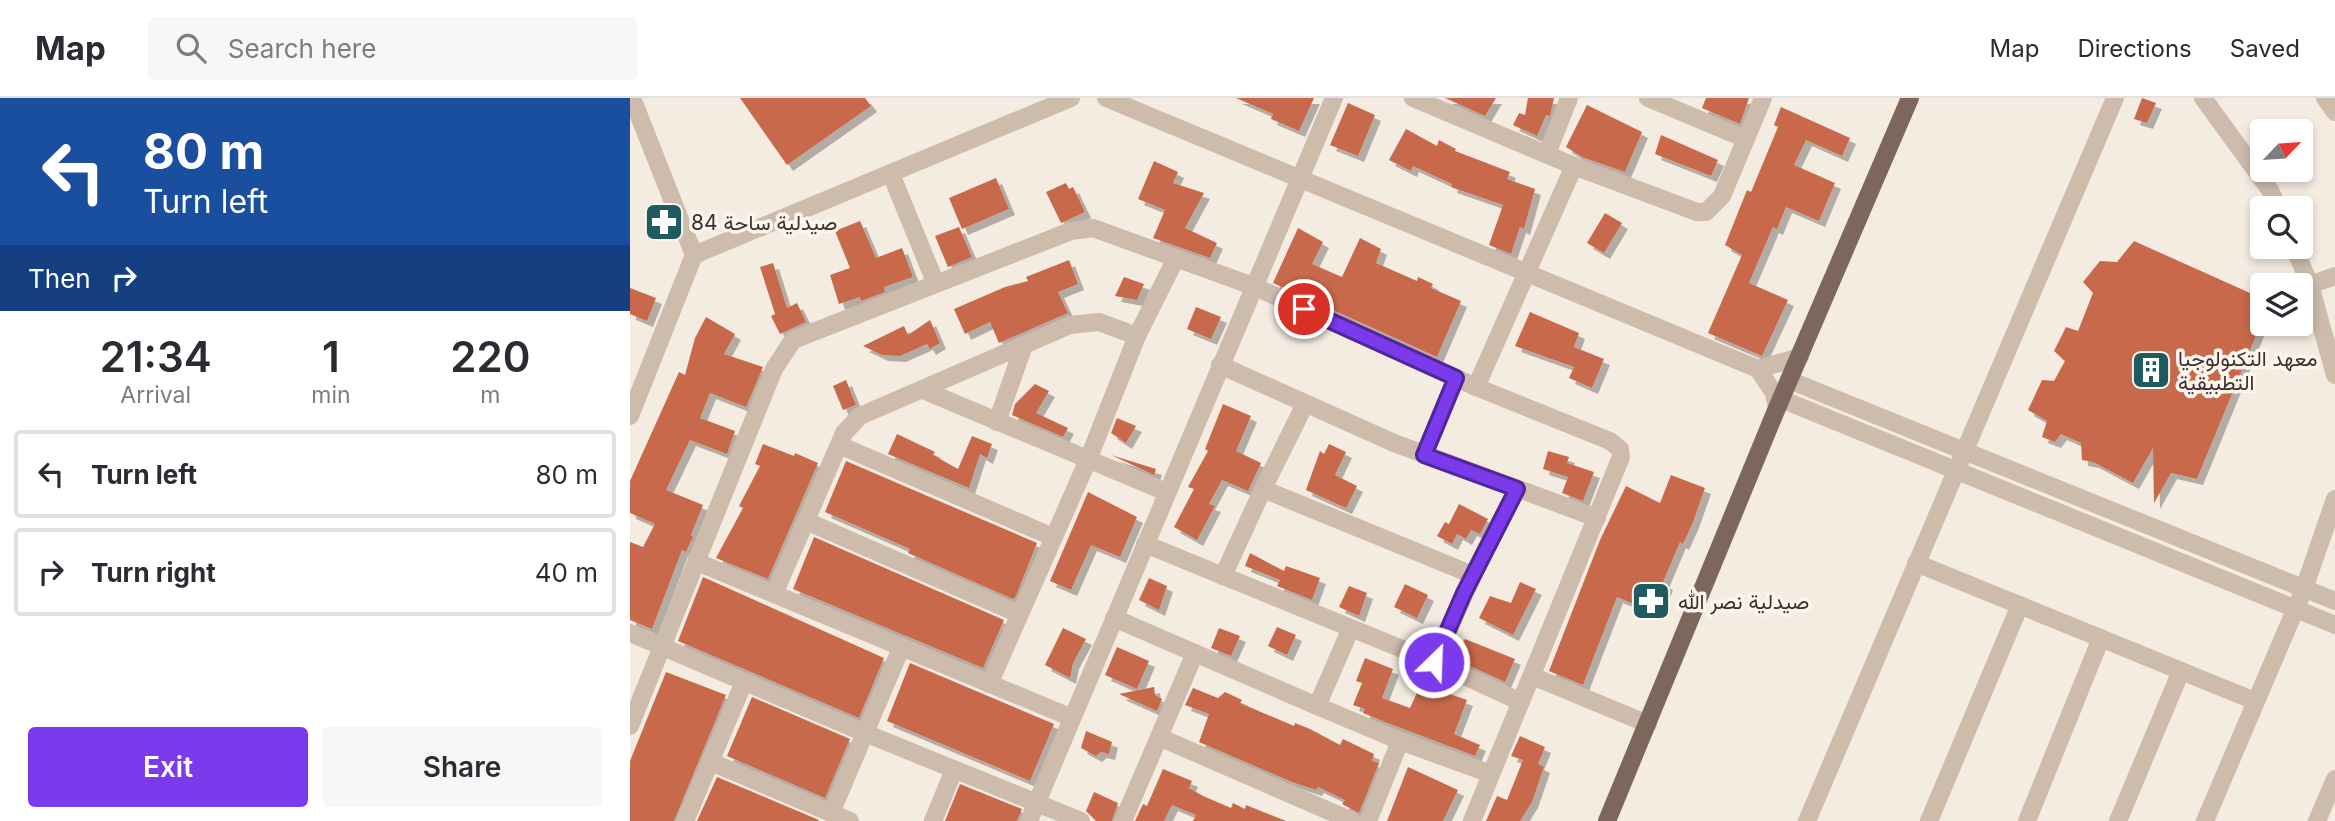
<!DOCTYPE html>
<html lang="en">
<head>
<meta charset="utf-8">
<style>
  :root { --surface:#fff; --page:#f7f7f7; --text:#2b2b33; --muted:#7c7c81; --line:#e1e1e2; --accent:#7c3aed }
  body { margin:0; font-family:Inter,Vazirmatn,sans-serif; background:var(--page); color:var(--text); height:100vh; display:flex; flex-direction:column; font-size:26px; white-space:nowrap }
  * { box-sizing:border-box; margin:0 }
  p { font-size:23px; color:var(--muted) }
  .icon { flex:none; width:38px; height:38px; fill:none; stroke:currentColor; stroke-width:2; stroke-linecap:round; stroke-linejoin:round }
  .map { position:relative; flex:1; overflow:hidden }
  .sheet { display:flex; flex-direction:column; background:var(--surface); width:630px }
  .sheet>* { flex:none }
  .top-card { background:#1a4fa0; color:#fff; overflow:hidden }
  .needle { width:46px; rotate:65deg }
  .buttons { position:absolute; left:1620px; top:21px; display:grid; gap:14px }
  .buttons a { display:grid; place-items:center; width:63px; height:63px; border-radius:7px; background:var(--surface); box-shadow:0 4px 10px #0003; font-size:35px }
  .pin { position:absolute; display:grid; place-items:center; width:60px; height:60px; color:#fff; margin:-30px; border:4px solid #fff; border-radius:50%; box-shadow:0 2px 7px #0007 }
  .me { position:absolute; width:77px; margin:-38px; rotate:24deg; stroke-linejoin:round; filter:drop-shadow(0 0 5px #0008) }
  .turn { display:flex; align-items:center; gap:24px; height:147px; padding:0 28px; font-size:32px }
  .turn .icon { width:91px; height:91px; stroke-width:2.5 }
  .turn b { display:block; font-size:49px; line-height:60px }
  .then { display:flex; align-items:center; height:66px; padding:0 28px; background:#0003; gap:14px; font-size:26px }
  .eta { display:flex; justify-content:space-evenly; align-items:center; height:119px; text-align:center }
  .eta b { font-size:42px; font-weight:600; line-height:49px }
  .primary-button { display:flex; gap:14px; margin-top:auto; padding:14px 28px }
  .primary-button a { flex:1; height:80px; border-radius:7px; background:var(--accent); color:#fff; font-size:28px; font-weight:600; line-height:80px; text-align:center }
  .primary-button a+a { background:var(--page); color:var(--text) }
  ul { padding:0; list-style:none }
  li { display:flex; align-items:center; gap:21px; height:88px; margin:0 14px 10px; padding:0 14px; border:4px solid var(--line); border-radius:7px }
  li div { flex:1 }
  li b { display:block; font-size:26px }
  li em { font-style:normal }
  header { display:flex; align-items:center; gap:42px; box-sizing:border-box; height:98px; padding:0 35px; background:var(--surface); border-bottom:2px solid var(--line) }
  header strong { font-size:33px }
  nav { display:flex; gap:38px; margin-inline-start:auto; font-size:24px }
  .search { width:490px; height:63px; background:var(--page); display:flex; align-items:center; gap:18px; box-sizing:border-box; padding:0 24px; border-radius:7px; color:var(--muted); font-size:26px }
  main { display:flex; flex:1; min-height:0 }
  .map>svg:first-child { display:block }
</style>
</head>
<body>
<header>
<strong>Map</strong>
<div class="search"><svg class="icon" aria-label="search" viewBox="0 0 24 24"><circle cx="10" cy="10" r="6"/><path d="M15 15l6 6"/></svg>Search here</div>
<nav><a>Map</a><a>Directions</a><a>Saved</a></nav>
</header>
<main>
<section class="sheet">
<div class="top-card">
<div class="turn"><svg class="icon" aria-label="left" viewBox="0 0 24 24"><path d="M17 20v-9H6M10 6l-5 5 5 5"/></svg><div><b>80 m</b>Turn left</div></div>
<div class="then">Then<svg class="icon" aria-label="right" viewBox="0 0 24 24"><path d="M7 20v-9h11M14 6l5 5-5 5"/></svg></div>
</div>
<div class="eta">
<div><b>21:34</b><p>Arrival</p></div>
<div><b>1</b><p>min</p></div>
<div><b>220</b><p>m</p></div>
</div>
<ul>
<li><svg class="icon" aria-label="left" viewBox="0 0 24 24"><path d="M17 20v-9H6M10 6l-5 5 5 5"/></svg><div><b>Turn left</b></div><em>80 m</em></li>
<li><svg class="icon" aria-label="right" viewBox="0 0 24 24"><path d="M7 20v-9h11M14 6l5 5-5 5"/></svg><div><b>Turn right</b></div><em>40 m</em></li>
</ul>
<div class="primary-button"><a>Exit</a><a>Share</a></div>
</section>
<div class="map">
<svg width="1705" height="723" viewBox="0 0 1705 723">
  <defs>
    <filter id="shadow"><feDropShadow dx="6" dy="6" stdDeviation="0" flood-color="#0004"/></filter>
  </defs>
  <rect width="100%" height="100%" fill="#f4ebe1"/>
  <g fill="#c8694b" filter="url(#shadow)">
    <path d="M110,0H235L241,8L157,67Z"/>
    <path d="M606,0H684L669,33L641,21L643,16Z"/>
    <path d="M815,0H866L855,18Z"/>
    <path d="M898,0H924L920,18L916,17L907,38L883,27L889,15L895,17Z"/>
    <path d="M1076,0H1119L1110,26L1072,10Z"/>
    <path d="M1512,0L1526,5L1517,25L1504,21Z"/>
    <path d="M718,5L745,17L728,58L700,47Z"/>
    <path d="M957,7L1012,34L995,74L952,59L936,49Z"/>
    <path d="M1151,9L1220,40L1212,58L1176,42L1164,67L1205,85L1189,123L1156,109L1147,131L1143,129L1119,185L1158,202L1132,258L1078,235L1112,157L1095,147L1117,92L1121,94L1148,29L1144,27Z"/>
    <path d="M776,31L807,48L809,42L826,51L825,53L880,74L877,81L905,91L894,131L890,129L881,156L859,147L873,107L821,89L822,86L783,68L781,73L759,62Z"/>
    <path d="M1031,37L1088,62L1081,78L1025,56Z"/>
    <path d="M524,63L548,74L543,85L574,95L555,130L587,145L580,160L523,140L535,112L508,101Z"/>
    <path d="M366,80L379,111L332,131L319,100Z"/>
    <path d="M436,85L439,91L443,89L455,114L431,125L416,94Z"/>
    <path d="M975,115L992,125L974,155L957,145Z"/>
    <path d="M230,123L246,160L272,150L283,179L254,189L255,194L231,203L230,199L209,206L200,177L220,170L205,133Z"/>
    <path d="M329,129L342,159L318,169L305,138Z"/>
    <path d="M668,130L693,144L682,166L712,179L730,140L751,151L746,165L787,183L788,179L803,186L801,190L831,203L807,259L643,185Z"/>
    <path d="M1504,143L1620,195L1629,230L1567,381L1541,375L1524,405L1523,350L1503,385L1463,364L1452,362L1451,345L1431,336L1425,344L1412,339L1417,323L1398,312L1412,282L1424,283L1435,263L1424,253L1436,229L1448,233L1463,195L1453,184L1470,163L1487,164Z"/>
    <path d="M439,162L448,186L428,194L438,215L369,245L360,224L335,236L324,211L375,189L398,183L396,179Z"/>
    <path d="M143,165L157,210L167,205L176,224L150,236L141,218L145,216L130,169Z"/>
    <path d="M494,179L514,186L507,202L485,198Z"/>
    <path d="M0,190L26,200L17,223L0,216Z"/>
    <path d="M566,209L591,219L581,241L557,231Z"/>
    <path d="M900,214L949,235L944,249L974,261L962,290L939,280L944,269L885,248Z"/>
    <path d="M76,219L105,236L94,256L133,269L116,309L80,295L70,320L105,333L97,356L60,342L36,392L73,407L61,437L63,439L56,454L52,452L22,531L0,522V444L13,449L25,426L0,415V383L49,274L55,277L65,240Z"/>
    <path d="M300,222L310,245L300,251L297,246L270,258L252,257L233,248L274,228L278,237Z"/>
    <path d="M216,282L226,307L213,312L203,288Z"/>
    <path d="M405,286L419,293L406,315L438,330L433,339L382,317L385,306Z"/>
    <path d="M593,306L621,318L606,353L631,365L618,393L592,382L579,406L585,408L567,442L544,429L564,391L558,389L578,353L575,351Z"/>
    <path d="M487,320L506,328L496,345L481,335Z"/>
    <path d="M267,336L305,354L303,357L328,371L342,338L362,346L357,360L350,356L339,390L258,356Z"/>
    <path d="M133,346L164,358L165,355L188,365L138,481L86,460L113,410L109,408L130,368L125,366Z"/>
    <path d="M699,346L716,354L705,377L727,388L716,410L676,392L690,353L694,356Z"/>
    <path d="M918,353L939,359L937,365L964,374L953,403L932,395L938,379L913,371Z"/>
    <path d="M481,357L526,371L524,377Z"/>
    <path d="M216,363L407,445L386,498L383,501L278,455L280,451L195,414Z"/>
    <path d="M1041,377L1075,390L1063,424L1053,446L1050,444L1033,484L1037,486L1026,515L987,499L953,587L919,573L970,442L996,388L1030,405Z"/>
    <path d="M458,394L507,419L490,459L461,447L441,492L420,483Z"/>
    <path d="M829,406L858,421L850,436L841,432L836,441L827,436L822,446L807,438L815,424L819,426Z"/>
    <path d="M184,439L374,522L353,570L163,491Z"/>
    <path d="M620,455L654,473L656,468L690,480L682,502L647,488L650,482L615,468Z"/>
    <path d="M73,479L254,560L229,620L48,543Z"/>
    <path d="M519,480L537,488L529,512L509,502Z"/>
    <path d="M890,484L906,491L883,537L849,520L860,498L881,505Z"/>
    <path d="M775,486L798,497L787,520L764,509Z"/>
    <path d="M719,488L737,495L729,518L709,509Z"/>
    <path d="M647,529L666,537L657,557L638,548Z"/>
    <path d="M433,530L456,541L443,565L440,580L415,567Z"/>
    <path d="M589,530L610,538L601,558L581,550Z"/>
    <path d="M835,541L885,561L875,584L825,561Z"/>
    <path d="M487,549L519,563L507,591L475,577Z"/>
    <path d="M735,560L763,571L752,600L780,610L791,586L837,602L824,636L850,647L845,658L755,624L733,615L735,611L723,607L732,585L726,583Z"/>
    <path d="M280,565L424,626L400,683L257,623Z"/>
    <path d="M36,574L96,597L44,723H0V663Z"/>
    <path d="M524,589L525,597L532,601L527,613L489,596Z"/>
    <path d="M563,590L588,600L595,594L612,602L610,605L664,628L665,625L680,631L710,647L713,641L744,656L742,663L749,665L729,715L712,706L715,702L688,689L686,692L662,684L569,644L579,616L555,607Z"/>
    <path d="M122,599L220,641L195,700L97,658Z"/>
    <path d="M456,633L482,644L479,656L471,654L466,658L451,650Z"/>
    <path d="M890,638L915,649L908,666L914,669L902,704L890,723H856L867,698L877,702L893,662L881,658Z"/>
    <path d="M778,669L828,692L813,723H757Z"/>
    <path d="M533,671L562,683L559,690L573,698L601,710L603,705L615,711L616,707L656,723H563L566,717L542,707L534,723H505L513,706L517,708Z"/>
    <path d="M87,679L189,722L188,723H67Z"/>
    <path d="M330,686L392,711L387,723H315Z"/>
    <path d="M464,694L488,705L482,723H466L456,713Z"/>
  </g>
  <g fill="none" stroke-linecap="round" stroke-linejoin="round">
    <g stroke="#cdbbac" stroke-width="18">
      <path d="M2,0L64,157"/>
      <path d="M476,0L1128,271L1144,295L1147,310"/>
      <path d="M783,0L944,68L1067,114H1076L1092,98L1133,0"/>
      <path d="M1018,0L1116,41"/>
      <path d="M1573,0L1640,92L1648,110"/>
      <path d="M1695,0L1705,14"/>
      <path d="M917,56L939,0"/>
      <path d="M261,76L306,186"/>
      <path d="M1664,149L1680,187L1705,277"/>
      <path d="M1680,187L1705,178"/>
      <path d="M590,267L764,345L967,420"/>
      <path d="M1128,271L1170,259"/>
      <path d="M1159,282L1705,503"/>
      <path d="M846,289L944,68"/>
      <path d="M293,292L536,394"/>
      <path d="M1151,301L1705,527"/>
      <path d="M675,306L633,391L843,477L804,564L891,604"/>
      <path d="M0,318L64,157L441,0"/>
      <path d="M367,324L394,247"/>
      <path d="M209,347L423,439"/>
      <path d="M794,357L826,280"/>
      <path d="M176,423L389,516"/>
      <path d="M515,446L804,564"/>
      <path d="M67,464L440,619"/>
      <path d="M1286,465L1625,603"/>
      <path d="M843,477L887,391"/>
      <path d="M593,478L633,391"/>
      <path d="M144,496L214,335L230,318L440,227L469,224L507,238"/>
      <path d="M484,520L687,608"/>
      <path d="M721,530L687,608L770,643L738,723"/>
      <path d="M0,535L235,635L451,723"/>
      <path d="M902,578L1018,626"/>
      <path d="M359,586L458,362L507,238L546,160"/>
      <path d="M0,628L144,271L163,242L441,133L463,130L623,188L846,289L980,343L990,351L991,359L842,723"/>
      <path d="M529,639L565,555"/>
      <path d="M770,643L861,676"/>
      <path d="M81,664L220,723"/>
      <path d="M201,715L271,550"/>
      <path d="M55,723L114,584"/>
      <path d="M303,723L324,672"/>
      <path d="M399,723L704,0"/>
      <path d="M493,723L529,639L722,723"/>
      <path d="M1177,723L1485,0"/>
      <path d="M1299,723L1390,507"/>
      <path d="M1397,723L1471,540"/>
      <path d="M1488,723L1551,573"/>
      <path d="M1575,723L1674,491L1705,401"/>
      <path d="M1687,723L1705,681"/>
    </g>
    <path stroke="#7d675c" stroke-width="18" d="M977,723L1147,310L1280,0"/>
  </g>
  <g fill="none" stroke-linecap="round" stroke-linejoin="round">
    <g stroke="#51269a" stroke-width="18">
      <path id="route" d="M674,211L826,280L794,357L887,391L834,495L804,564"/>
    </g>
    <use href="#route" stroke="#7c3aed" stroke-width="12"/>
  </g>
  <defs>
    <g id="pharmacy-square" transform="scale(2.0125)"><rect x="-9" y="-9" width="18" height="18" rx="4" fill="#1f5a5e" stroke="#fbf5ee"/><path d="M-2-6h4v4h4v4h-4v4h-4v-4h-4v-4h4Z" fill="#fff"/></g>
    <g id="building-square" transform="scale(2.0125)"><rect x="-9" y="-9" width="18" height="18" rx="4" fill="#1f5a5e" stroke="#fbf5ee"/><path d="M-4-6H4V6H1V3H-1V6H-4ZM-2.5-4.3h1.7v1.8h-1.7ZM.8-4.3h1.7v1.8H.8ZM-2.5-1h1.7V.8h-1.7ZM.8-1h1.7V.8H.8Z" fill="#fff"/></g>
  </defs>
  <g fill-rule="evenodd">
    <use href="#pharmacy-square" x="34" y="124"/>
    <use href="#building-square" x="1521" y="272"/>
    <use href="#pharmacy-square" x="1021" y="503"/>
  </g>
  <g text-anchor="middle" dominant-baseline="central" stroke-width="7" stroke-linejoin="round" paint-order="stroke">
    <g font-size="21" fill="#3b302b" stroke="#fbf5ee" text-anchor="start">
      <text x="61" y="124">صيدلية ساحة 84</text>
      <text x="1548" y="260">معهد التكنولوجيا<tspan x="1548" dy="24">التطبيقية</tspan></text>
      <text x="1048" y="503">صيدلية نصر الله</text>
    </g>
  </g>
</svg>
<div class="buttons">
<a><svg class="needle" viewBox="-14 -14 28 28"><path d="M0-13l5 13h-10z" fill="#e53935"/><path d="M0 13l5-13h-10z" fill="#7c7c81"/></svg></a>
<a><svg class="icon" aria-label="search" viewBox="0 0 24 24"><circle cx="10" cy="10" r="6"/><path d="M15 15l6 6"/></svg></a>
<a><svg class="icon" aria-label="layers" viewBox="0 0 24 24"><path d="M12 4l9 5-9 5-9-5zM3 14l9 5 9-5"/></svg></a>
</div>
<div class="pin" style="left:674px;top:211px;background:#d93025"><svg class="icon" aria-label="arrive" viewBox="0 0 24 24"><path d="M6 21V4h12l-3 4 3 4H6"/></svg></div>
<svg class="me" style="left:804px;top:564px" viewBox="-20 -20 40 40"><circle r="17" fill="#7c3aed" stroke="#fff" stroke-width="3"/><path d="M0-11L8 9 0 5-8 9z" fill="#fff"/></svg>
</div>
</main>
</body>
</html>
